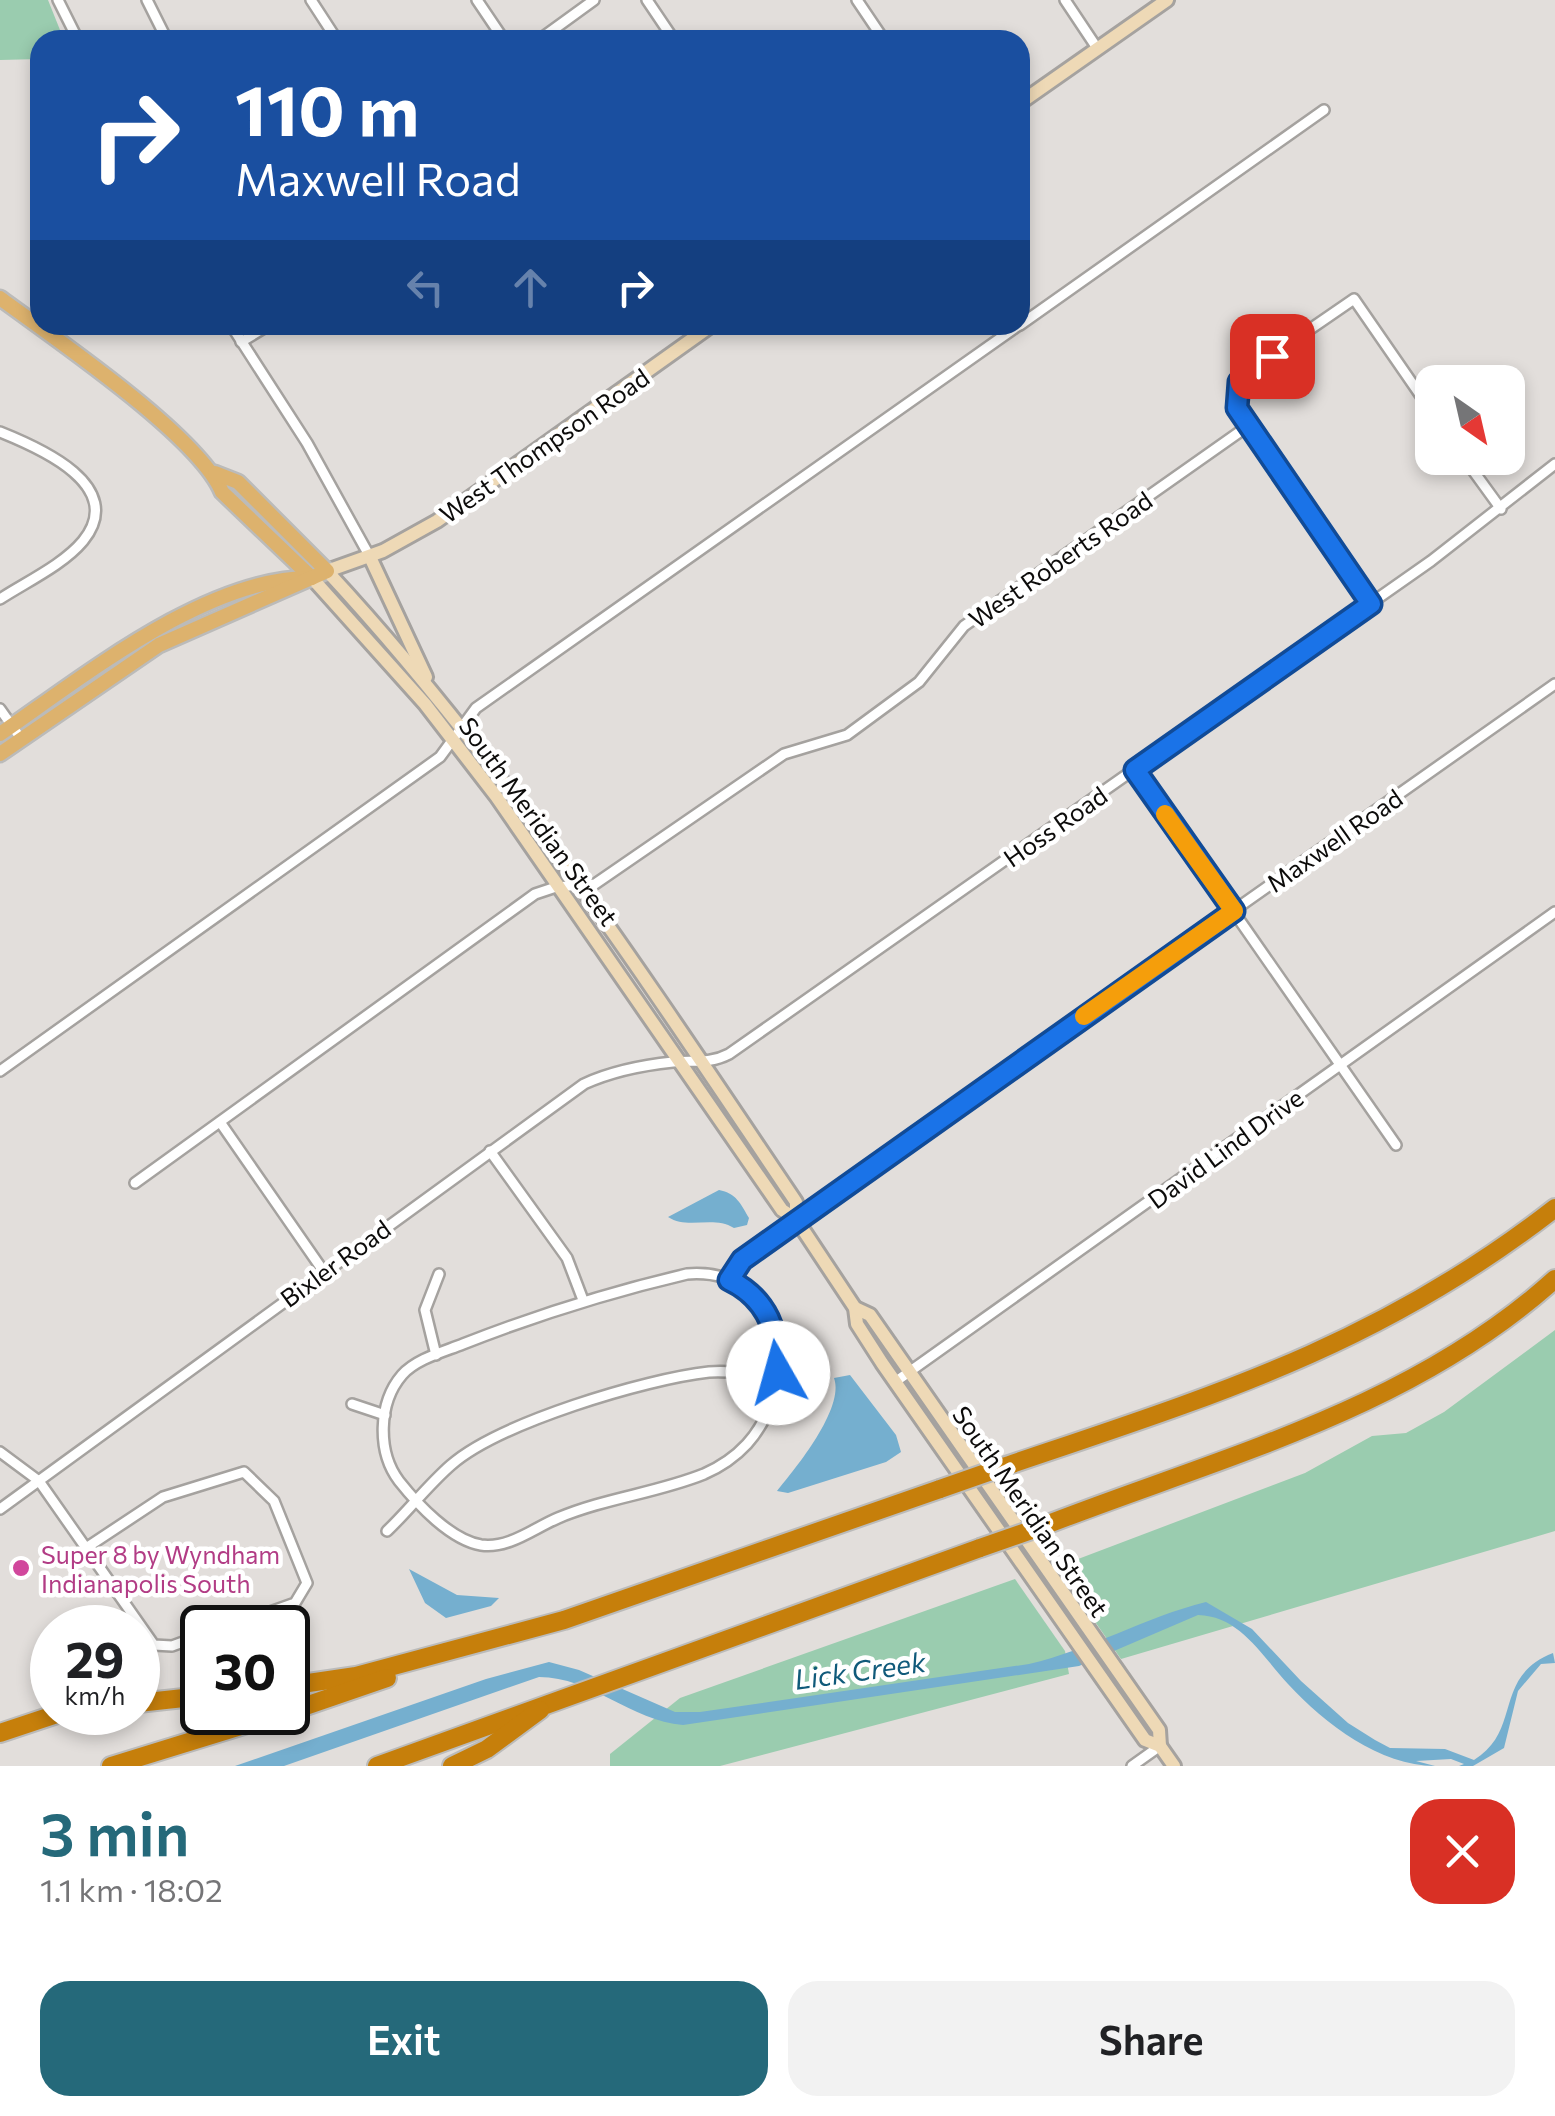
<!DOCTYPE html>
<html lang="en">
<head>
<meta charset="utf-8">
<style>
  :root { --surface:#fff; --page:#f2f2f2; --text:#202124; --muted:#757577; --accent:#25697a }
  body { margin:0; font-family:Commissioner,sans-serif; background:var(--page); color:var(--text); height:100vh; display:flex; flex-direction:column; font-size:38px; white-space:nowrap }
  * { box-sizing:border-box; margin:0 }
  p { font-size:32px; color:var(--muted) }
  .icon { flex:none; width:55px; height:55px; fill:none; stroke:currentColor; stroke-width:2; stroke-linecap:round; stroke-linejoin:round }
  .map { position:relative; height:1766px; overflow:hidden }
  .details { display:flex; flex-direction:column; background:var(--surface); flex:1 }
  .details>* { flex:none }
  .hud { position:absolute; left:30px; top:30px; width:1000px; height:305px; border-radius:30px; box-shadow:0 5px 15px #0003; background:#1a4fa0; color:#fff; overflow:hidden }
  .needle { width:65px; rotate:146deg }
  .tools { position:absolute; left:1415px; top:365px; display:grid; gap:20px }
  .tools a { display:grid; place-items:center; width:110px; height:110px; border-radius:20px; background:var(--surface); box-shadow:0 5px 15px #0003; font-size:50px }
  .speed { position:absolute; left:30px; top:1605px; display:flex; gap:20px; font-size:50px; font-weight:700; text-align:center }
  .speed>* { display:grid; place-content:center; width:130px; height:130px; border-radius:50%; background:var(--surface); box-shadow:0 5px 15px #0003; line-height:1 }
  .speed small { font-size:25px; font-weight:400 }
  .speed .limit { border:5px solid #111; border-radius:15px; background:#fff; color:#111 }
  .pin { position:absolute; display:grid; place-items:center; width:85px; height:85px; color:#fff; margin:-42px; border-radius:20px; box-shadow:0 5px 15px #0006 }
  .me { position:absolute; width:110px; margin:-55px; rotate:353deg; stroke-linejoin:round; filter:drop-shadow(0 0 8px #0008) }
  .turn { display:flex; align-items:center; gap:35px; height:210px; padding:0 40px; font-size:45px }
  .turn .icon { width:130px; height:130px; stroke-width:2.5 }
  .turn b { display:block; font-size:70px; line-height:85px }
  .lanes { display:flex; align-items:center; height:95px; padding:0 40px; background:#0003; justify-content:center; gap:50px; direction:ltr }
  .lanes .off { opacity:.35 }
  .round { display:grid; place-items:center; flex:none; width:105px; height:105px; border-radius:30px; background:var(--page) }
  .head { display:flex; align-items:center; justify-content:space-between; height:170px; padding:0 40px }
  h1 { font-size:60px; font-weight:600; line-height:75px; color:var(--accent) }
  .primary-button { display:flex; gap:20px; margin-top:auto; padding:20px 40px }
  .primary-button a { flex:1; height:115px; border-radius:30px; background:var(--accent); color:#fff; font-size:40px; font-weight:600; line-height:115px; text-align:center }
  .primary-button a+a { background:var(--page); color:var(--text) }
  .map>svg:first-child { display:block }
</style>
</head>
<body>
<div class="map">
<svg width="1555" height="1766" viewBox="0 0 1555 1766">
  <rect width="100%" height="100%" fill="#e2dedb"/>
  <g fill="#9accaf">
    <path d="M0,0H48L64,40H40V59L0,60Z"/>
    <path d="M1555,1330V1531L1121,1659L1057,1567L1305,1473L1372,1436L1406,1433L1444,1412Z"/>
    <path d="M1015,1579L1065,1651L1069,1674L720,1766H610V1754L680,1698Z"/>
  </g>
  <g fill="#75afcf">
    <path d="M719,1190C736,1193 741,1204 749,1218L747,1225L734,1228C713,1215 688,1230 668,1217Z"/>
    <path d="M850,1375L896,1435L901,1452L886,1462L788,1493L777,1491C796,1468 845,1408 834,1378Z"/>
    <path d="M409,1569L457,1595L499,1598L491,1606L446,1618L425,1603Z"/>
    <path d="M1206,1602L1252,1629L1301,1681L1348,1723L1375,1740L1390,1748L1445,1749L1474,1760C1523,1730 1492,1677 1553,1653L1555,1663L1541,1664L1518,1691L1504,1748L1473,1766H1459L1464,1764L1451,1759L1416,1761L1435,1766C1380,1766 1325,1724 1288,1684C1262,1656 1240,1616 1198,1615L1079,1666L683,1725C631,1721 592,1677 539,1677L284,1766H235L486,1679L549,1662L579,1670L675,1712H700L1029,1664C1090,1650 1145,1617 1206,1602Z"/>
  </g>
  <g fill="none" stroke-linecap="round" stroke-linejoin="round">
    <g stroke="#a5a29f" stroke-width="14">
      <g id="street">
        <path d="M58,0L78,40"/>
        <path d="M147,0L167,40"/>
        <path d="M311,0L337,40"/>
        <path d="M477,0L504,40"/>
        <path d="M647,0L674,40"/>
        <path d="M857,0L884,40"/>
        <path d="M1065,0L1097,48"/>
        <path d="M539,40L594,0"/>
        <path d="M231,325L307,443L370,557"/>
        <path d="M1020,325L1324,110"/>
        <path d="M241,342L269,325"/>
        <path d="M0,432C40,448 128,486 83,541C63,565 26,582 0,599"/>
        <path d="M1464,458L1501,509"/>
        <path d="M1371,603L1239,413L1236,388L1245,374L1354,299L1432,412"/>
        <path d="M0,709L22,740"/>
        <path d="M1135,770L1396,1145"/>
        <path d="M0,1071L440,757L476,708L1019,325"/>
        <path d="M220,1122L324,1272"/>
        <path d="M490,1151L567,1258L583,1300"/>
        <path d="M135,1183L535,894L556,887L595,884L784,754L847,735L919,682L964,626L1248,426"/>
        <path d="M687,1274C786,1266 801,1384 747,1444C735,1457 720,1467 704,1474C657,1493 605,1498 558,1518C534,1528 509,1549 481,1545C451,1540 418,1505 399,1481C377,1452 378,1403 402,1375C416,1359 443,1352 463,1344C537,1315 610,1292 687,1274Z"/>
        <path d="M729,1280L750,1252L796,1219L1555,684"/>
        <path d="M436,1355L425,1310L439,1274"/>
        <path d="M895,1382L1555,912"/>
        <path d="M352,1404L385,1415"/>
        <path d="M0,1452L39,1481L154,1645L172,1646L202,1635"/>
        <path d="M0,1509L584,1084C610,1072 644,1065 673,1062C693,1060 710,1064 729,1054L1431,561L1555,464"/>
        <path d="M387,1531C409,1510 428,1485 451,1465C499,1423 645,1379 709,1372C732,1370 755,1375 778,1378"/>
        <path d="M86,1548L163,1497L244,1472L274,1501L307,1583L295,1603L225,1628"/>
        <path d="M1132,1766L1160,1746"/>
      </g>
    </g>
    <g stroke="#a5a29f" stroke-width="18">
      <g id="secondary">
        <path d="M1020,103L1167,0"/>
        <path d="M712,325L437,521L383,551L327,571C506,764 649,984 796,1202V1219"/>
        <path d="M370,557L426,677"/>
        <path d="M312,578L425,704L496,796L782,1210L796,1219L855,1308L857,1324L882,1363L1145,1740L1160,1746L1174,1766"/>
        <path d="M855,1308L870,1315L1159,1730L1160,1746"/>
      </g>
    </g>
    <g stroke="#bbbbba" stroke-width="19">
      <g id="primary">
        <path d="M0,298C54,338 198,435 222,492L312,578"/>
        <path d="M0,734C83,677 207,577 311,578"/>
        <path d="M0,754L159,645L327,571L238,482L215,473"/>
      </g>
    </g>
    <g stroke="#bbbbba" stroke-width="22">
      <g id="highway">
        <path d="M1000,1468C1209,1397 1377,1347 1555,1208"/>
        <path d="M1043,1526C1220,1457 1410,1410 1555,1279"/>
        <path d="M288,1686L356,1676L564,1620L940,1489"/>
        <path d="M138,1703L202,1696"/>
        <path d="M288,1712L387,1678"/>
        <path d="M0,1733L63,1712"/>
        <path d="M111,1766L286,1712"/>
        <path d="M377,1766L980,1548"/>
        <path d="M452,1766L487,1749L540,1710"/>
      </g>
    </g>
    <use href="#street" stroke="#fff" stroke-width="9"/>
    <use href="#secondary" stroke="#eed9b6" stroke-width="12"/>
    <use href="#primary" stroke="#ddb26d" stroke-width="14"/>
    <use href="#highway" stroke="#c67f0b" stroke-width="18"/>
    <g stroke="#bbbbba" stroke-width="22" stroke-linecap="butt">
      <g id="highway-bridge">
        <path d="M940,1489L1000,1468"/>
        <path d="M980,1548L1043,1526"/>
      </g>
    </g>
    <use href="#highway-bridge" stroke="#c67f0b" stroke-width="18"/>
  </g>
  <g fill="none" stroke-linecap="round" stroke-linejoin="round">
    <g stroke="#114b97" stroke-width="25">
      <path id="route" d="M778,1373C780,1333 767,1298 729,1280L742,1260L1234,911L1135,770L1371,604L1237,408L1239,382L1272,356"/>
    </g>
    <use href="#route" stroke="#1a73e8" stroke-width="18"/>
    <path stroke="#f59e0b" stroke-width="18" d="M1084,1016L1234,911L1165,814"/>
  </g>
  <circle fill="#d1479c" stroke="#fff" stroke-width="4" cx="21" cy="1568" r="10"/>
  <g text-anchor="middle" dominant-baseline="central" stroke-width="9" stroke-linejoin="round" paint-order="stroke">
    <g font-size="25" fill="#0c0b0a" stroke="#fff">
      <text transform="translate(544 445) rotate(-35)">West Thompson Road</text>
      <text transform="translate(1060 559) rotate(-35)">West Roberts Road</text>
      <text transform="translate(539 821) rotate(54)">South Meridian Street</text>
      <text transform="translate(1055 826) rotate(-35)">Hoss Road</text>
      <text transform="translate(1334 840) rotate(-35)">Maxwell Road</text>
      <text transform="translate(1225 1148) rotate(-36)">David Lind Drive</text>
      <text transform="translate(335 1263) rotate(-36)">Bixler Road</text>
      <text transform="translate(1031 1511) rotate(55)">South Meridian Street</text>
    </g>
    <g font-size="25" fill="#b23c85" stroke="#fff" text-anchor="start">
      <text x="41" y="1554">Super 8 by Wyndham<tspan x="41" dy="29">Indianapolis South</tspan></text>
    </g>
    <g font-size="28" font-style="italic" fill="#105a7a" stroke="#fff">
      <text transform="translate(860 1670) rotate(-8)">Lick Creek</text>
    </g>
  </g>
</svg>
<div class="tools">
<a><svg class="needle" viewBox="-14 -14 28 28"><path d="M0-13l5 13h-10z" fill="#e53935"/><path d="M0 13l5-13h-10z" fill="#757577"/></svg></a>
</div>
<div class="speed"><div>29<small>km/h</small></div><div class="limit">30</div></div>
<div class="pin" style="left:1272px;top:356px;background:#d93025"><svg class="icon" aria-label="arrive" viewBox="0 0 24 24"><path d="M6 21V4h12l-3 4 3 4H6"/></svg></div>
<svg class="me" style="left:778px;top:1373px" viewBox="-20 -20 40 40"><circle r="19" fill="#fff"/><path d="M0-13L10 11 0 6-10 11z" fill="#1a73e8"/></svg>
<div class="hud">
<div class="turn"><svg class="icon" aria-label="right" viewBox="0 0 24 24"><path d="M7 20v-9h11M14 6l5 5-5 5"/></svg><div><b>110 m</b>Maxwell Road</div></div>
<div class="lanes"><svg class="icon off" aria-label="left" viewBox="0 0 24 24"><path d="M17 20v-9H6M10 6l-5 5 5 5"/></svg><svg class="icon off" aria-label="ahead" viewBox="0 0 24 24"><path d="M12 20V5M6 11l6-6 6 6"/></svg><svg class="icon" aria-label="right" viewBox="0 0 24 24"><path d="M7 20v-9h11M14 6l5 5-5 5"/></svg></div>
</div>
</div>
<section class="details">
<div class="head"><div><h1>3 min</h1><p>1.1 km · 18:02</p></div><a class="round" style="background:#d93025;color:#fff"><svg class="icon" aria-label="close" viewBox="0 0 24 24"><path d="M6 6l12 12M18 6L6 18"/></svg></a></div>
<div class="primary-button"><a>Exit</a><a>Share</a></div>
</section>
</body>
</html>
